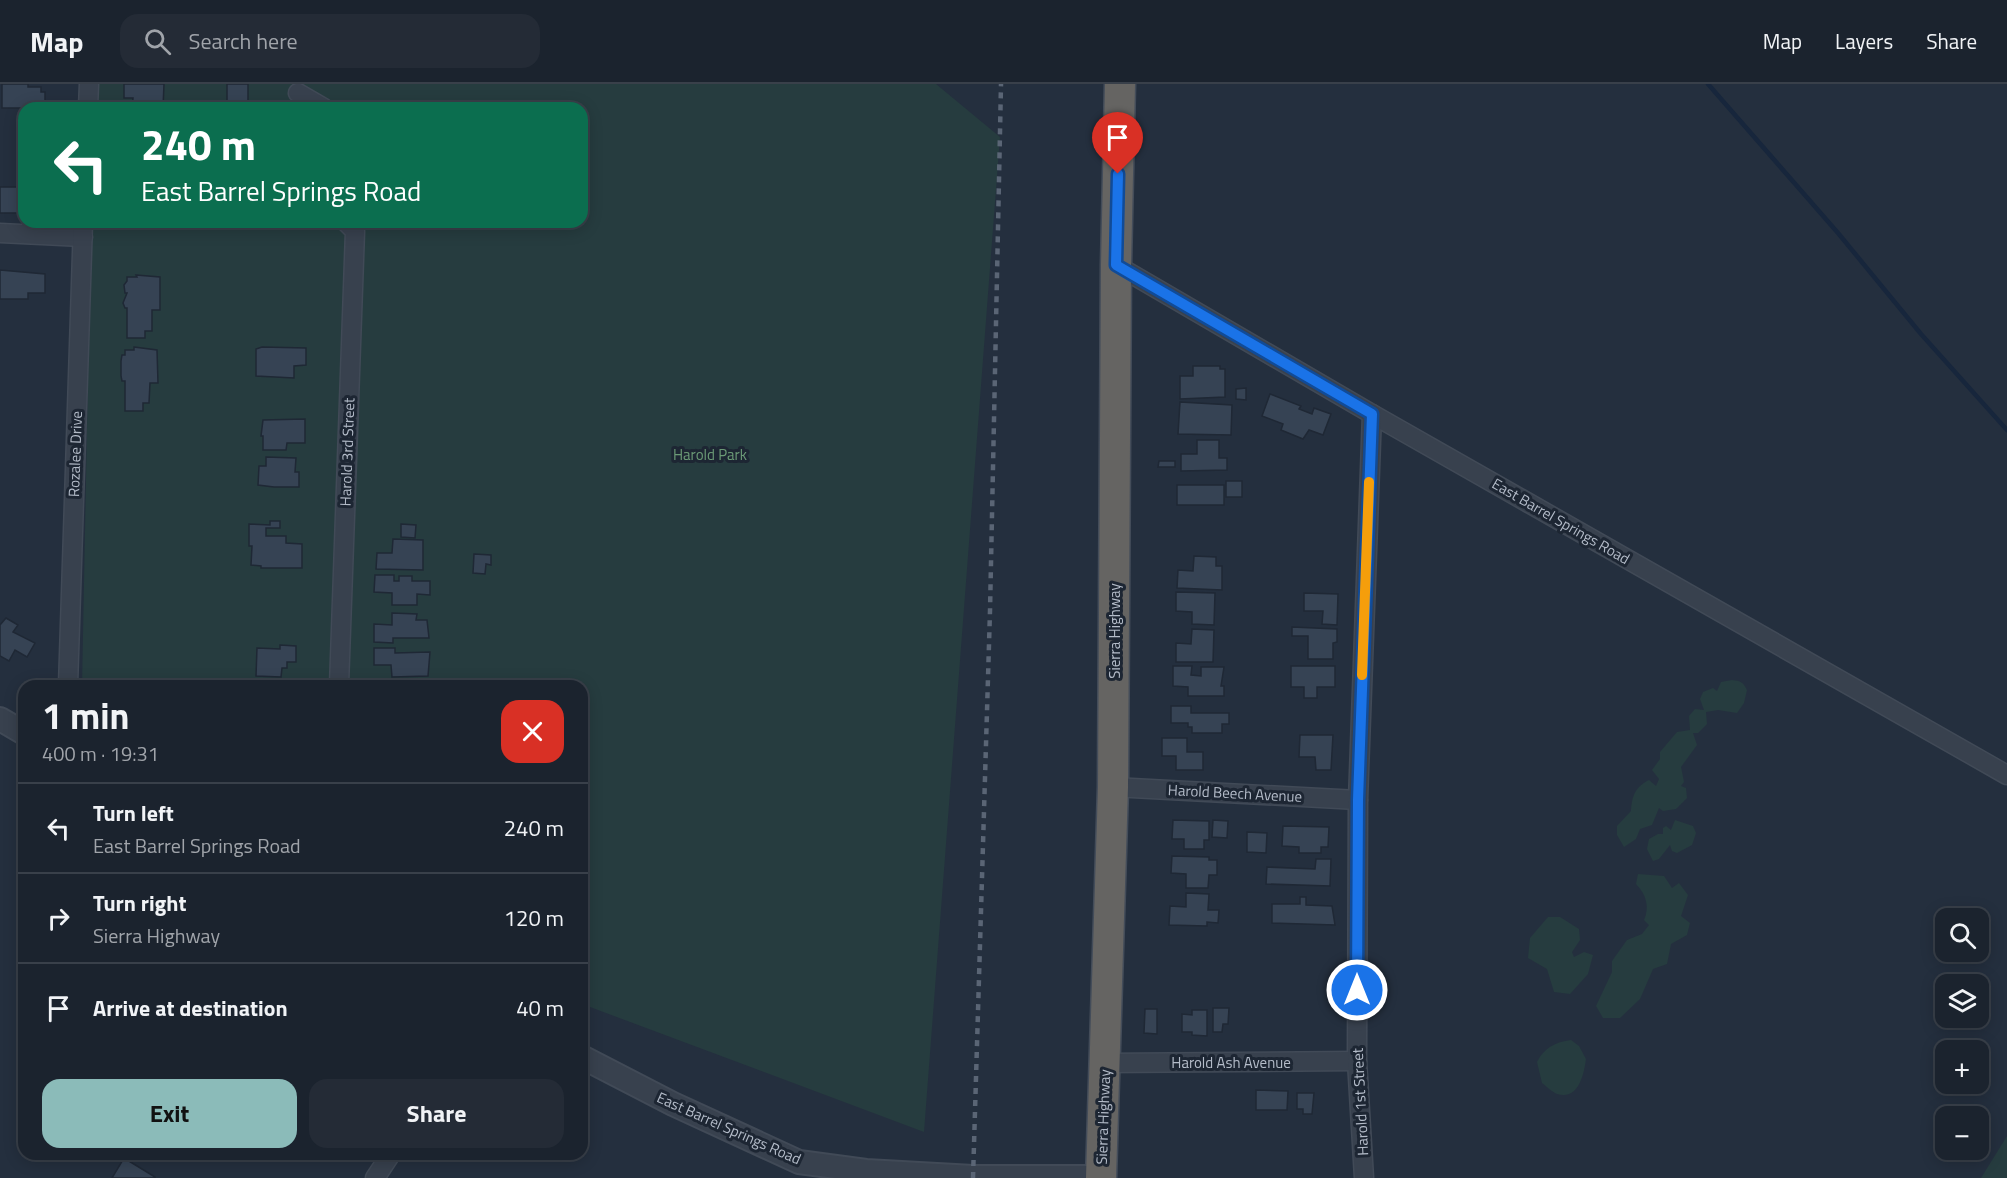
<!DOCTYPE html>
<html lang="en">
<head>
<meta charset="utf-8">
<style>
  :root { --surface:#1b232e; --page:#242b36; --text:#f1f3f6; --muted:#a0a4aa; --line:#39404a; --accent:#8bbbb9 }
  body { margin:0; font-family:"Titillium Web",sans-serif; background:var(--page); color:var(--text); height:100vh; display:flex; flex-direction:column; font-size:22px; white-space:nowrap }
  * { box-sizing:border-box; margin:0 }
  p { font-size:20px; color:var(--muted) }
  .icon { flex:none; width:33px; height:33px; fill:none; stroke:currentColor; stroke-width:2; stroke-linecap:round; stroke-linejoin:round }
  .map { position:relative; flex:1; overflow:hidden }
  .sheet { position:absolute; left:18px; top:596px; width:570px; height:480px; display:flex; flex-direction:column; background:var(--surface); border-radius:18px; box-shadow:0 3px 15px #0003,0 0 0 2px var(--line) }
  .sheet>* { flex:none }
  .guide { position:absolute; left:18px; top:18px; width:570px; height:126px; border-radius:18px; box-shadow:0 3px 15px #0003,0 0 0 2px var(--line); background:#0b6e4f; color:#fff; overflow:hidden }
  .fabs { position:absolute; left:1935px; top:824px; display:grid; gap:12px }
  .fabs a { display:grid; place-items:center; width:54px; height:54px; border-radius:12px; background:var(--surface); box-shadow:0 3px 15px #0003,0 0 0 2px var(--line); font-size:30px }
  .pin { position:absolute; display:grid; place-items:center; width:51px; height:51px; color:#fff; margin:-62px -26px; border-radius:50% 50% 50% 0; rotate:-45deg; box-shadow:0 0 6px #0007 }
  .pin .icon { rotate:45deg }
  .me { position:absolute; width:66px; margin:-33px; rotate:0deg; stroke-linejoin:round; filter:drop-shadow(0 0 4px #0008) }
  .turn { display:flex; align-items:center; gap:21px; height:126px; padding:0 24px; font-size:27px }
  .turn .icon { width:78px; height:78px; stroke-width:2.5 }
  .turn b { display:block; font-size:42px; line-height:51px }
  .round { display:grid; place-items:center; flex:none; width:63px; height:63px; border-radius:18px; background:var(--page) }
  .headline { display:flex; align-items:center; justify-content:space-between; height:102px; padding:0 24px }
  h1 { font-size:36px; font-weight:700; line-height:45px }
  .primary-button { display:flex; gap:12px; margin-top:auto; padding:12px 24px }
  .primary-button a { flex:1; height:69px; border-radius:18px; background:var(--accent); color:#111; font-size:24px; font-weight:700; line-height:69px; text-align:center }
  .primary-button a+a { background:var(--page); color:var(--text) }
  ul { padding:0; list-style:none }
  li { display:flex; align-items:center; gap:18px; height:90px; padding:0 24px; border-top:2px solid var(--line) }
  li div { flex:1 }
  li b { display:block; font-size:22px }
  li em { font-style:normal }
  header { display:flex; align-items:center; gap:36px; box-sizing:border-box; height:84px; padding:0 30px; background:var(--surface); border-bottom:2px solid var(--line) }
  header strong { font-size:28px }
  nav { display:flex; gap:33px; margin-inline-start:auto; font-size:21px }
  .search { width:420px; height:54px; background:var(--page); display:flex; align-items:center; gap:15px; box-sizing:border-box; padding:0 21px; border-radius:18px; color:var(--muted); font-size:22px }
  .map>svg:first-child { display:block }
</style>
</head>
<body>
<header>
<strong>Map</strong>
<div class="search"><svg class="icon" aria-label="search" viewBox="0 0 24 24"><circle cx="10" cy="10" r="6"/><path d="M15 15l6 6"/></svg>Search here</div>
<nav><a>Map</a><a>Layers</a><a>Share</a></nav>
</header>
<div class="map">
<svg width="2007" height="1094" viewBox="0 0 2007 1094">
  <rect width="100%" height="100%" fill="#242f3e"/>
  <g fill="#263c3f">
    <path d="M94,0H936L1000,53L924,1048L582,920V602H82L91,138H582V24H93Z"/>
    <path d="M1732,596C1741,597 1743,598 1747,606L1744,619L1737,629L1718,626L1706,628L1707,640L1698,649H1693L1697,661L1681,683L1684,698L1681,702L1686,704L1687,714L1676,725L1663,727L1659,724L1652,741L1640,745L1636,755L1624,763L1617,751V742L1631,727C1632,712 1635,703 1649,696L1656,702L1659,695L1652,686L1660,675V668L1677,648L1690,646L1689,632L1695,625L1704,626L1700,615L1703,608L1713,604L1717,607L1721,598Z"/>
    <path d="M1675,736L1693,742L1696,749L1692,761L1677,769L1672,767L1670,761L1659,775L1653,777L1647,765L1649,755L1658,750H1663V744L1666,742L1671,746Z"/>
    <path d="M1638,790L1664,792L1672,804L1679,799L1688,811L1681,832L1690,839L1687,851L1671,860L1667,880L1653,885L1640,915L1620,934H1603L1596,922L1612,888V877L1627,856L1642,850L1649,841L1644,836C1650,823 1646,810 1636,800Z"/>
    <path d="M1548,833H1560L1579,845L1580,856L1572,868L1574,873L1584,868L1593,871L1588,890L1570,910L1554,908L1547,885L1528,874L1530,854Z"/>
    <path d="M1571,956L1579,962L1586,975C1584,989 1579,1017 1557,1010C1552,1008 1546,1002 1542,999L1537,978C1544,964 1555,958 1571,956Z"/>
    <path d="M2007,1052V1094H1981Z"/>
  </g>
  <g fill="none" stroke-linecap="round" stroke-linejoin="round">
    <path stroke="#17263c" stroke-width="4.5" d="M1708,0L1838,149L1921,250L2007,346"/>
  </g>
  <g fill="#364354" stroke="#1f2835" stroke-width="1.5">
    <path d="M2,0H28V3H41V8H45V24H2Z"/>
    <path d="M124,0H164L163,24H132L133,14H124Z"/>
    <rect x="227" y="0" width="21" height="19"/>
    <path d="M0,103H24L22,129H0Z"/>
    <path d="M0,186L45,190V209H28V215H0Z"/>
    <path d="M136,191L160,193V226H152V247H145V254H127V224H125L123,219L127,209H125L124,201L127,197V193H137Z"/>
    <path d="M134,263L157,266L158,299H150L149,319H143V327H125V297H122L121,292V277L122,271H125V266H134Z"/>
    <path d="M262,263L306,264V281L294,282V294L256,292V265Z"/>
    <path d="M1193,282H1220V285H1225V313L1180,315V292H1193Z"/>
    <path d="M1246,304V316L1236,315V305Z"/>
    <path d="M1270,310L1301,322L1299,325L1312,330L1314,324L1331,330L1323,351L1309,346L1303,355L1281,346L1283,340L1262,332Z"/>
    <path d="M1180,318L1232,321L1231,351L1178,350Z"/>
    <path d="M305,335V359H287L286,366H263V352H261L263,336Z"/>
    <path d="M1197,356H1219V374H1227V386L1181,387V370H1197Z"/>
    <path d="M266,373L296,374L295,388H299V403H274L258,401L259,382H266Z"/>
    <path d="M1159,377H1175V383H1158Z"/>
    <rect x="1226" y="397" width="16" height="16"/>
    <rect x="1177" y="401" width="47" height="20"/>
    <path d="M270,437H280V444H266V452H286V459L302,460V484H261V482L251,481L252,462H249V440L270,441Z"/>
    <path d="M401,440L416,441L415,454L401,453Z"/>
    <path d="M393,455L423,456V486L376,485L377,469H392Z"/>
    <path d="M474,470L491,471V481L486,480L485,490L473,489Z"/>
    <path d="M1194,472L1216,473V482H1222V506L1177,504L1178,486L1193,487Z"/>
    <path d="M375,491H394V497H399V492H412V497H430V511L417,510V521H392V509L374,508Z"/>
    <path d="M1176,508L1215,509L1214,541L1192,540V528L1176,527Z"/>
    <path d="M1304,509L1338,510L1337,541L1322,540L1323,527H1304Z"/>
    <path d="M392,529L417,530L416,536H427L429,554H393V559L374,558V540L392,541Z"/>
    <path d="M6,534L18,541L13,548L35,559L27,573L15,566L9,577L0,572V541Z"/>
    <path d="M1292,543L1337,545V558L1333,559V575H1308V552H1292Z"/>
    <path d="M1192,545L1214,546L1213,578H1176V559L1191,560Z"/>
    <path d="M280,561L296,562V578H287V584H282L281,593L256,592L257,564L280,565Z"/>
    <path d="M374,564H395V569L430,568L428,592L392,593L391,581H374Z"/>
    <path d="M1173,582H1192L1191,591L1201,592V583H1224L1221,602H1224V612H1188V603L1173,602Z"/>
    <path d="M1291,582H1335V603H1317V614H1304V603H1291Z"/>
    <path d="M1171,622H1191V629H1229V640H1222V649H1192V643H1188V639H1171Z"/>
    <path d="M1300,651H1333L1331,686H1316L1315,673H1299Z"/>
    <path d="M1162,654H1187V668H1203V686H1176V672H1162Z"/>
    <path d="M1173,736L1209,737V756H1204V765H1184V755H1172Z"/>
    <path d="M1213,736L1228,737L1227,754L1212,753Z"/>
    <path d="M1283,742L1329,743L1328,763H1321V769H1299V763L1282,762Z"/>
    <path d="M1247,748L1267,749L1266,769L1247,768Z"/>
    <path d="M1172,772L1209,773V776H1217V791H1209L1208,804H1186V790L1171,789Z"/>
    <path d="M1316,775H1331L1330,802L1266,800L1267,783L1315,785Z"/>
    <path d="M1186,809L1209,810L1208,826H1219L1218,839L1207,838V842L1169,841L1170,822L1186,823Z"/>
    <path d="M1300,813H1306V821L1332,822L1335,841L1272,839V820H1300Z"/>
    <path d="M1213,924H1229L1228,940H1223L1222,948H1213Z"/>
    <path d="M1145,925H1157V950L1144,949Z"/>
    <path d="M1192,926H1207V952L1192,951V948H1182V930L1192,931Z"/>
    <path d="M1256,1006L1288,1007L1287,1026H1256Z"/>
    <path d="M1297,1009H1314L1312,1030H1303V1025H1297Z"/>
    <path d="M124,1074L155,1093V1094H112Z"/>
  </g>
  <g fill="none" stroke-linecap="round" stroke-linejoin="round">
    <g stroke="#414a57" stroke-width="21">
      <g id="minor">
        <path d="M298,9L324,24"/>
        <path d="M88,24L89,0"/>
        <path d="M0,149L83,153"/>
        <path d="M1116,181L1372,330L2007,691"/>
        <path d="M68,602L83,138"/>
        <path d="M339,602L355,147L346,138"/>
        <path d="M1113,703L1358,716"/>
        <path d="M1105,979L1357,977"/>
        <path d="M375,1094L391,1070"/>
        <path d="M1364,1094L1357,977L1358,716L1372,330"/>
      </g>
    </g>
    <g stroke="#414a57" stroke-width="26">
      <g id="tertiary">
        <path d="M0,635L24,649"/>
        <path d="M582,973L673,1020L799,1078L866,1087L973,1093H1101"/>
      </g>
    </g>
    <g stroke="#434c59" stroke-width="33">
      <path id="trunk" d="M1101,1094L1113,703L1116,181L1120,0"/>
    </g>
    <use href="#minor" stroke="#38414e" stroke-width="18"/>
    <use href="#tertiary" stroke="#38414e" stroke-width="22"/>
    <use href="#trunk" stroke="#656462" stroke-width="30"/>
    <path stroke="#5a6575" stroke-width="4.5" stroke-dasharray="6 6" stroke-linecap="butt" d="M973,1094L990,527L1001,0"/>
  </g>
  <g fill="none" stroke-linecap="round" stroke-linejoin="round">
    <g stroke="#114b97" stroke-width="15">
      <path id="route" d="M1118,90L1116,181L1372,330L1358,716L1357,906"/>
    </g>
    <use href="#route" stroke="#1a73e8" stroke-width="10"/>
    <path stroke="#f59e0b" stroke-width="10" d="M1362,591L1369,398"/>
  </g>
  <g text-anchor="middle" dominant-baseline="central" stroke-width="6" stroke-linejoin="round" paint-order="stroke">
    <g font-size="15" fill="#b4bcc9" stroke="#1d2633">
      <text transform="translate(347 368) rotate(-88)">Harold 3rd Street</text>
      <text transform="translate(75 370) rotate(-88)">Rozalee Drive</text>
      <text transform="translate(1561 437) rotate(30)">East Barrel Springs Road</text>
      <text transform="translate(1114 547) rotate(-90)">Sierra Highway</text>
      <text transform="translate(1235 709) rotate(3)">Harold Beech Avenue</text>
      <text x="1231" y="978">Harold Ash Avenue</text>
      <text transform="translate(1360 1018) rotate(-93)">Harold 1st Street</text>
      <text transform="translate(1103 1033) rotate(-88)">Sierra Highway</text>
      <text transform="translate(729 1044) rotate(24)">East Barrel Springs Road</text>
    </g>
    <g font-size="15" fill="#6b9a76" stroke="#1d2633">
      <text x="710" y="370">Harold Park</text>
    </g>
  </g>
</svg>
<div class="fabs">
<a><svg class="icon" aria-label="search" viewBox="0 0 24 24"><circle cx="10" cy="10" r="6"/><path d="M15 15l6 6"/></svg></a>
<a><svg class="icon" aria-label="layers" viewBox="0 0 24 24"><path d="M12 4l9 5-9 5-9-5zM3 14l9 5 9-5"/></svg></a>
<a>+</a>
<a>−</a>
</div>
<div class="pin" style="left:1118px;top:90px;background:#d93025"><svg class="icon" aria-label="arrive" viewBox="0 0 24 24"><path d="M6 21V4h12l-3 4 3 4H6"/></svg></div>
<svg class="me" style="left:1357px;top:906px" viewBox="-20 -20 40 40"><circle r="17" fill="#1a73e8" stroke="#fff" stroke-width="3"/><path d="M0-11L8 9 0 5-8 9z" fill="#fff"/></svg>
<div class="guide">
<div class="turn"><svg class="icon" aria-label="left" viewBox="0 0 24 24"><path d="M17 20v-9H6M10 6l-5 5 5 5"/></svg><div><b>240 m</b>East Barrel Springs Road</div></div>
</div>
<section class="sheet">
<div class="headline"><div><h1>1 min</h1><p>400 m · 19:31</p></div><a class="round" style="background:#d93025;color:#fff"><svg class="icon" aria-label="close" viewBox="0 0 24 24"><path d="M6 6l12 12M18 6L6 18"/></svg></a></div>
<ul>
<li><svg class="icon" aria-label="left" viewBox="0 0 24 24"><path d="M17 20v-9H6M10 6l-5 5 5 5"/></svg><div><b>Turn left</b><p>East Barrel Springs Road</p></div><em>240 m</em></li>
<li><svg class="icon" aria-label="right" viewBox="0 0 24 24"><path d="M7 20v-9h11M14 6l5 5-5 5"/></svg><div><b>Turn right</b><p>Sierra Highway</p></div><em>120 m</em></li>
<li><svg class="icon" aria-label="arrive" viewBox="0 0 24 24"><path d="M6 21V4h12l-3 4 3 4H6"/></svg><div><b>Arrive at destination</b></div><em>40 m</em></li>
</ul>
<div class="primary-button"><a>Exit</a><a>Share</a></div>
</section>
</div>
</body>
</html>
